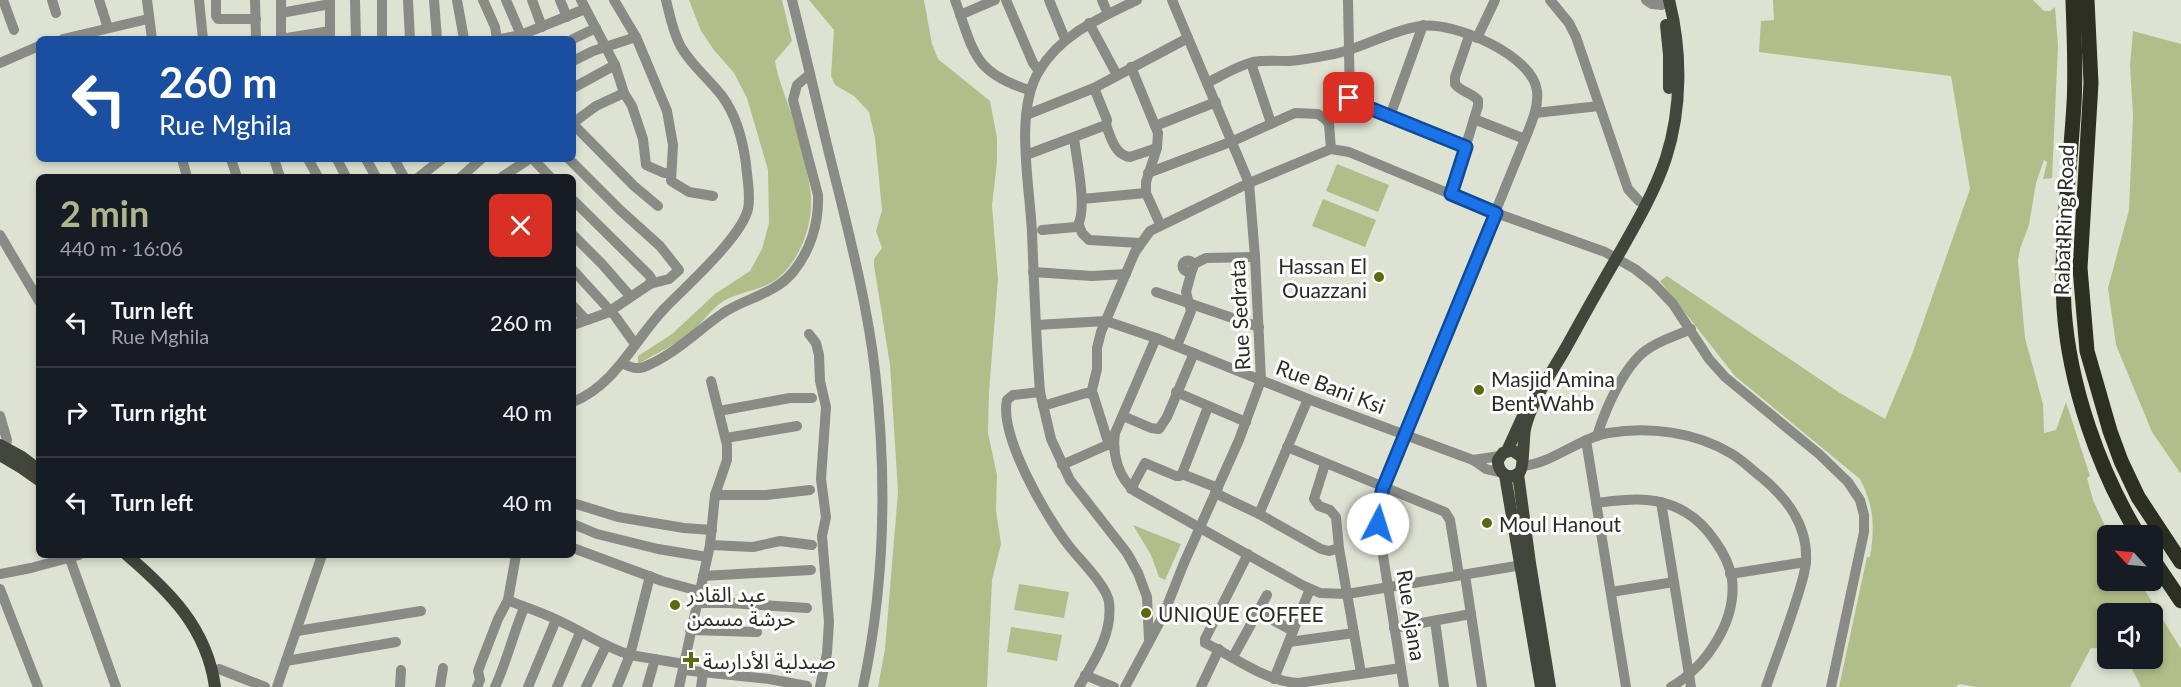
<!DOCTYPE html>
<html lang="en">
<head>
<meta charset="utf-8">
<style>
  :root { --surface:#171b24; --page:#242831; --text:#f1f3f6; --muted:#9ea1a6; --line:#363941; --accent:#aeb58e }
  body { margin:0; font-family:Lato,"Noto Sans Arabic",sans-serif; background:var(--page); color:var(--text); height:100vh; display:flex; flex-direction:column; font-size:22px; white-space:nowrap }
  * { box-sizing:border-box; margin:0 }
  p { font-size:20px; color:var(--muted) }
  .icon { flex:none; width:33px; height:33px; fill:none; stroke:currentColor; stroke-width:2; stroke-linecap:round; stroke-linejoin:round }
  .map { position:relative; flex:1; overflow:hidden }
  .sheet { position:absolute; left:36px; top:174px; width:540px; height:384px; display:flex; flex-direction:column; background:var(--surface); border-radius:9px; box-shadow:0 3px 9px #0003 }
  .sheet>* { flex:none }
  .guide { position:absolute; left:36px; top:36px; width:540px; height:126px; border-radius:9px; box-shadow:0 3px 9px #0003; background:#1a4fa0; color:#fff; overflow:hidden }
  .needle { width:39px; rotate:296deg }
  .fabs { position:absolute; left:2097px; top:525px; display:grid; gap:12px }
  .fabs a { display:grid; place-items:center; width:66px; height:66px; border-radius:9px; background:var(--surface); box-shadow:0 3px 9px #0003; font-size:30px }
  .pin { position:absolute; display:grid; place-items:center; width:51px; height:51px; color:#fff; margin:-26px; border-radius:12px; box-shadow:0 3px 9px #0006 }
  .me { position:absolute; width:66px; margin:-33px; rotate:5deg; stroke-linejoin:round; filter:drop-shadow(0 0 4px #0008) }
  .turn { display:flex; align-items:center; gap:21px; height:126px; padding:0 24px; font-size:27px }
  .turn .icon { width:78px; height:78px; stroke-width:2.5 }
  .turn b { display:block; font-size:42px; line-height:51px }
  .round { display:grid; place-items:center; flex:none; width:63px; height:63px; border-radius:9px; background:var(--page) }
  .head { display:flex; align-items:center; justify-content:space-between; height:102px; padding:0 24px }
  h1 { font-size:36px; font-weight:700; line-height:45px; color:var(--accent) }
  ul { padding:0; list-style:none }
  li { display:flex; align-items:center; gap:18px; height:90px; padding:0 24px; border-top:2px solid var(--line) }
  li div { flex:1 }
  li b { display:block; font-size:22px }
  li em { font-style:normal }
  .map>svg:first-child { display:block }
</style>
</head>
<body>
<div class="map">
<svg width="2181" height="687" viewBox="0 0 2181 687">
  <rect width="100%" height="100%" fill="#dee2d2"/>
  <g fill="#b2be89">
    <path d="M689,0H782L792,41L775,61C778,79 785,95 791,113C798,134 807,167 810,188C816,221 799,268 769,284C754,291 736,293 722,302C712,309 705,319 696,328C680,343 657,353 638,364V356L672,334L715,294L750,271L762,249L769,223L768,170L747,98L734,73L714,50L701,31Z"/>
    <path d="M809,0H924L932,44L938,59L990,101L997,138V162L992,205L998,279L989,392L988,433L997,475L996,510L1001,544L992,580L987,687H878L885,649L898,492L890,365L874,265V259L882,248L876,231L882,210L875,138L869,112L854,96L835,85L831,76L834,30Z"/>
    <path d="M1773,0H2033L2044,11H2050L2055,7L2058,46L2052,178L2043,179L2047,162L2044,160L2036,183L2029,225L2020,249L2018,261L2025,338L2043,404L2044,433L2056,430L2066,402L2090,476L2087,478L2093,500L2109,535L2108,580L2139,581L2181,649V687H2141L2132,669L2119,659L2152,658V614H2108L2107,649L2091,648L2070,687H1977L1959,684L1956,687H1839L1867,557H1870C1875,528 1874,505 1860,479L1735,376L1660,281L1667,276L1840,393L1885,419L1911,357L1970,189L1951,76L1759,52L1761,21L1774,20Z"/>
    <path d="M2133,31L2181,44V474L2152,432L2116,345L2108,288L2129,210L2133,115L2130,66Z"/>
    <path d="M1337,164L1389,185L1378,212L1326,191Z"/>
    <path d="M1323,199L1376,220L1365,247L1312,226Z"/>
    <path d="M1133,525L1181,544L1165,580L1159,577L1151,555Z"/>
    <path d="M1019,584L1069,592L1064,618L1014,610Z"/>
    <path d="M1011,627L1062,635L1057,661L1007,652Z"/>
  </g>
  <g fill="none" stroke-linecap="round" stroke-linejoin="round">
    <g stroke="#898b84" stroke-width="10">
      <path d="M3,0L14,30"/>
      <path d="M52,0L56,13"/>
      <path d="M99,0L108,28"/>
      <path d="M147,0L152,39"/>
      <path d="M199,0L203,39"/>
      <path d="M216,0V16L218,19H256"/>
      <path d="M255,0L256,39"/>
      <path d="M330,0V39"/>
      <path d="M355,0L356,39"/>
      <path d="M382,0V39"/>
      <path d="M408,0L410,39"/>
      <path d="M434,0L437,39"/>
      <path d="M457,0L464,39"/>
      <path d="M483,0L495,27L497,39"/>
      <path d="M506,0L521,35"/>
      <path d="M532,0L542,27"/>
      <path d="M560,0L567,17"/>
      <path d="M581,0L615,65L624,93L632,106L643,139L646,165L664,173H671"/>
      <path d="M614,0L636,37L667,111L673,145L671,181L689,192L713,196"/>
      <path d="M792,0C808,63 822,127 838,189C853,250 868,310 875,371C887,475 885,584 863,687"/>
      <path d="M955,0C974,51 972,72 1029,90"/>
      <path d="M1006,0L1033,63L1039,71"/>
      <path d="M1049,0L1065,39"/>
      <path d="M1102,0L1108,14"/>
      <path d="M1137,0C1100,18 1061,34 1039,71C1014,112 1030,186 1032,233C1034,286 1036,339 1040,392L1051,439L1070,480L1127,553L1138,573L1147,597L1149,640"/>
      <path d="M1348,0L1350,100L1466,147"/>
      <path d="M1550,0L1569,23L1576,37L1628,189L1639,201"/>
      <path d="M1646,0L1652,4L1662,5"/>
      <path d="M281,13L330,4"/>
      <path d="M960,15L995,0"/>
      <path d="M1089,23L1117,75"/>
      <path d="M1477,38L1495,0"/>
      <path d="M63,39L148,19"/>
      <path d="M281,39L330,31"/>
      <path d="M281,39V0"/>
      <path d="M501,39L521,35L585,9"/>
      <path d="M573,39L596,28"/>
      <path d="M573,61L593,51L636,37"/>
      <path d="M0,63L39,46"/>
      <path d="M1251,63L1271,123"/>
      <path d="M1131,67L1158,133L1157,148L1146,182V193L1160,224"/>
      <path d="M1207,83C1221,76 1237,66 1253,62C1265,60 1277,61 1289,61C1305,60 1319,57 1334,54C1364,48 1391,30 1421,26C1453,21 1533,55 1537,91C1539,107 1531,124 1525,139L1383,488L1378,509V524L1404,687"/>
      <path d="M573,88L615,65"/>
      <path d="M1535,113L1599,106"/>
      <path d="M1026,115L1094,88L1188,38"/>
      <path d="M1390,116L1423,25"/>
      <path d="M1474,119L1525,139"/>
      <path d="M573,123L596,106L624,93"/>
      <path d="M573,124L634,186L658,206"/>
      <path d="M1106,125C1111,138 1115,155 1130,157L1157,148"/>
      <path d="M1155,126L1216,102"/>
      <path d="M1026,155L1106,125L1107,120L1094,88"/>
      <path d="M182,159L187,177"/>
      <path d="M231,159L237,177"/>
      <path d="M274,159L280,177"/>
      <path d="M308,159L318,177"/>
      <path d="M337,159L346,177"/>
      <path d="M366,159L376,177"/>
      <path d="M394,159L404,177"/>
      <path d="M533,159L550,177"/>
      <path d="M569,159L620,210L660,246L679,270L669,279L650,284L607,313L573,325"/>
      <path d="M1148,173L1233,141L1295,113L1318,114L1325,119L1329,124L1331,149"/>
      <path d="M419,177L442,159"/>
      <path d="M461,177L481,159"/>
      <path d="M502,177L529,159"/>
      <path d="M1451,194L1478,106V100C1471,92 1461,92 1455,84V77L1469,36"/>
      <path d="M1082,199L1146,193"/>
      <path d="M573,200L649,275L651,278L650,284"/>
      <path d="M1079,225L1082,233L1089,240L1140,243"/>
      <path d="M1042,230L1076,227C1089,214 1076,157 1074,138"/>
      <path d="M0,235L39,301"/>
      <path d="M573,235L602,264L630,296"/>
      <circle cx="1188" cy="266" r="5.5"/>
      <path d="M1194,264L1206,258L1255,257"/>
      <path d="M573,270L615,316L635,344"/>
      <path d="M1033,272L1092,276L1126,274"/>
      <path d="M1156,292L1259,327"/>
      <path d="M573,306L586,320"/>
      <path d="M1036,325L1106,321L1156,338L1308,399L1473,460L1486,469L1502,473"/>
      <path d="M809,334L816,343L819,355L820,381L826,407L821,479L826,517L822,536L829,622L827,653L820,687"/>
      <path d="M1156,338L1115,433C1112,454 1118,478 1136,492L1302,585L1320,593L1347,594L1528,564"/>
      <path d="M1177,346L1191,311L1186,292L1192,270"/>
      <path d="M622,363C629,367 636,370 644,367C674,355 697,331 723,313C746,298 775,294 793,272C811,250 819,222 818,195L793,100L797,85L810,74"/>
      <path d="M1040,392L1013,395L1007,400C999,436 1047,518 1069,546C1079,559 1107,586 1109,602C1113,634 1094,661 1079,687"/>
      <path d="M1176,392L1246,422"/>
      <path d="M1091,394L1097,369V348L1101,332L1135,252L1150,231L1249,183L1331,149L1349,152L1496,213L1605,252L1635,269L1654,284L1673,304L1709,359L1725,377L1819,454L1848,482L1860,500L1864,515V532L1831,687"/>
      <path d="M573,402C616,384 633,342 664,309C686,286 741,238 748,209C751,195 747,178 746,164C743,141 736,115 722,96C709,79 692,66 681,47C673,33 670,16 666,0"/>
      <path d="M1043,406L1086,393L1093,394L1109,445"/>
      <path d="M719,411L790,398H812"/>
      <path d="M0,416L7,440L3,456"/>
      <path d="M1123,416L1151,428L1159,429L1167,417L1194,353"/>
      <path d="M1597,436C1605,410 1623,368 1645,351C1658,341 1676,336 1691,329"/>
      <path d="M726,438L797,426"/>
      <path d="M1586,440L1626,687"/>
      <path d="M1287,447L1445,512L1450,520L1459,575"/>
      <path d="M1473,460L1500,456"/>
      <path d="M1325,464L1314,499L1319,506L1330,510L1336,517L1339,548L1361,673"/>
      <path d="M1062,465L1114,442"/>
      <path d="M1523,466C1551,464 1579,438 1608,433C1649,426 1696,432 1732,454C1742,460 1751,469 1760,476C1787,498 1808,525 1806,561C1805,575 1800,588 1796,601C1787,630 1776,658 1766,687"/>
      <path d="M1182,474L1208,407"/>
      <path d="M1131,489L1145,463L1176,476H1180L1182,474L1218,488"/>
      <path d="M1215,493L1259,514L1321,549L1329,551L1339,548"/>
      <path d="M715,495H766L810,490"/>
      <path d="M1661,502L1691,687"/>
      <path d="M573,503L618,517L684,528L712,530"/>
      <path d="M1596,503C1622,500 1648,496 1673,506C1691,513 1705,526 1715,541C1723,552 1730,566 1732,579C1737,621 1706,667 1671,687"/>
      <path d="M1259,514L1308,399"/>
      <path d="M573,524L597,534L658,549L707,557"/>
      <path d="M710,545L753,547L780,541L812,545"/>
      <path d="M573,548L662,581L699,591"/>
      <path d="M1248,554L1205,639V643C1235,657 1264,681 1298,683L1401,668"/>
      <path d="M70,559L116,687"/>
      <path d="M0,574L31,568L79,555"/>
      <path d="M1730,574L1806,562"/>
      <path d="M1465,575L1482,687"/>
      <path d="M703,576L811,570"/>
      <path d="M0,589L38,687"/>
      <path d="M1611,592L1674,582"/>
      <path d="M508,600C524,607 538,611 553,618C581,630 600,645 630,655L650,576"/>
      <path d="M696,603H729L807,608"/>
      <path d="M1258,612L1293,631L1274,679"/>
      <path d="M1435,621L1444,687"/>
      <path d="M1394,628L1471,614"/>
      <path d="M690,630L757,632"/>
      <path d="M297,631L421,611"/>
      <path d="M1293,631L1310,589"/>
      <path d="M1289,642L1354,633"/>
      <path d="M1233,657L1267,595"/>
      <path d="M286,661L396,642"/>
      <path d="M219,669L265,687"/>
      <path d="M683,670L769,679L807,686"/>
      <path d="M1085,675L1114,687"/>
      <path d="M277,687L322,555"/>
      <path d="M400,687L401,670"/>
      <path d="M440,687L443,668"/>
      <path d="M477,687L480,680L478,671L481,663L498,619L508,600L516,555"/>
      <path d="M495,687C507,661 513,634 524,608"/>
      <path d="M528,687L556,620"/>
      <path d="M557,687L580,633"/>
      <path d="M586,687L606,646"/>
      <path d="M617,687L630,655L684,664"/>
      <path d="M647,687L655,659"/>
      <path d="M679,687L710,545L715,495L727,460V445L711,381"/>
      <path d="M701,687L703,673"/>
      <path d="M1125,687L1163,616L1184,563L1239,440L1261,380L1255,257L1249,183L1172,0"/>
      <path d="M1201,687L1219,649"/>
    </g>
    <g stroke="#43463b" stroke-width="12">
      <path d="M1666,25L1669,55V88"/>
      <path d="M0,445L22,457L39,470"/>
      <path d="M1507,451L1523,416"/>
      <path d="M0,455L22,468L39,480"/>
      <path d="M1522,457L1512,450L1503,453L1498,460C1497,471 1508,482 1519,473C1524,469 1523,439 1525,429C1532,399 1553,371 1568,344C1585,313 1602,283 1620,252C1637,222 1655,191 1666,158C1682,108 1682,51 1669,0"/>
      <path d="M1518,474L1530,563L1550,687"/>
      <path d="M1505,475L1541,687"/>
      <path d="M127,555C170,592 207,628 215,687"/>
    </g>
    <g stroke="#2c2f22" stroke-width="15">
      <path d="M2073,0C2074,35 2076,70 2074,104C2070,172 2060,240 2064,308C2069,385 2099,471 2139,536"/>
      <path d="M2087,0L2091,83L2080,268L2087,351L2110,431L2121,461L2138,497L2181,562"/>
      <path d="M2152,558L2181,601"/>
    </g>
  </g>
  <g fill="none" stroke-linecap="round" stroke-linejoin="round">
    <g stroke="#114b97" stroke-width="15">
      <path id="route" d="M1349,98L1352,101L1466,147L1451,194L1496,213L1383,488L1378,509V524"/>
    </g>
    <use href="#route" stroke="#1a73e8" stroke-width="10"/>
  </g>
  <g fill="#5c6910" stroke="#fff" stroke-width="2">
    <circle cx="1379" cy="277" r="6"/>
    <circle cx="1479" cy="390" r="6"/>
    <circle cx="1487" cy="523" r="6"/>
    <circle cx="675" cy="605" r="6"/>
    <circle cx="1146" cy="613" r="6"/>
    <path d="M688 651h6v6h6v6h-6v6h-6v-6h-6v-6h6z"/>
  </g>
  <g text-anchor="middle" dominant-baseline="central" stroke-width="6" stroke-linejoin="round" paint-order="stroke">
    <g font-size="21" fill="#2b2c26" stroke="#fff">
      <text transform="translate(2063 220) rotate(-88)">Rabat Ring Road</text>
      <text transform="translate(1239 315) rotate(-93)">Rue Sedrata</text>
      <text transform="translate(1331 386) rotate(21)">Rue Bani Ksi</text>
      <text transform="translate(1412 615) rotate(81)">Rue Ajana</text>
    </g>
    <g font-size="21" fill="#2b2c26" stroke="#fff" text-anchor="start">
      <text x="1367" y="265" text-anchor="end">Hassan El<tspan x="1367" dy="24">Ouazzani</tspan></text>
      <text x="1491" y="378">Masjid Amina<tspan x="1491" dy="24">Bent Wahb</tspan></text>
      <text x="1499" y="523">Moul Hanout</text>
      <text x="687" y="593">عبد القادر<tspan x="687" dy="24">حرشة مسمن</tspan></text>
      <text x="1158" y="613">UNIQUE COFFEE</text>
      <text x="703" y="660">صيدلية الأدارسة</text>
    </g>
  </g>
</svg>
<div class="fabs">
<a><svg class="needle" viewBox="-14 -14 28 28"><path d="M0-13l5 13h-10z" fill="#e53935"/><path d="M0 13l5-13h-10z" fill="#9ea1a6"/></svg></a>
<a><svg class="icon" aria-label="sound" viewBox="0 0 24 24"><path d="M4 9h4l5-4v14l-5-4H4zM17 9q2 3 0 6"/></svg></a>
</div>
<div class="pin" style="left:1349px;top:98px;background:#d93025"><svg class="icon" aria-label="arrive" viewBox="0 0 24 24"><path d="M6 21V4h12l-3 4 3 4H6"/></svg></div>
<svg class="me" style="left:1378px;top:524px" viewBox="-20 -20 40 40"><circle r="19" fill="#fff"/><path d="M0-13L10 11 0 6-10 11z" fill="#1a73e8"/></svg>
<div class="guide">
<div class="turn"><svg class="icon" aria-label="left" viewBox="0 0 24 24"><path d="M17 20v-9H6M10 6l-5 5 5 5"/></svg><div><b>260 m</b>Rue Mghila</div></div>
</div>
<section class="sheet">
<div class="head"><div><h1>2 min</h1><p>440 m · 16:06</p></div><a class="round" style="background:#d93025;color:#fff"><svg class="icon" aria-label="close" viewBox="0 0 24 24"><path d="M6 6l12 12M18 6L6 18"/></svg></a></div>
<ul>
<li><svg class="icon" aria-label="left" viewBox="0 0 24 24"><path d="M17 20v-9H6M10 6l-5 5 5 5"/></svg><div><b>Turn left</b><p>Rue Mghila</p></div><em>260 m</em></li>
<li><svg class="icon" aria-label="right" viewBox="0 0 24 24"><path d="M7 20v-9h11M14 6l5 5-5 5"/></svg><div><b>Turn right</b></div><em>40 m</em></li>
<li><svg class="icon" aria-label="left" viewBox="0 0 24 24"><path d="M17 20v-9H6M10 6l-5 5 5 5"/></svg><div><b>Turn left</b></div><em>40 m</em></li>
</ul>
</section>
</div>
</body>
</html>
